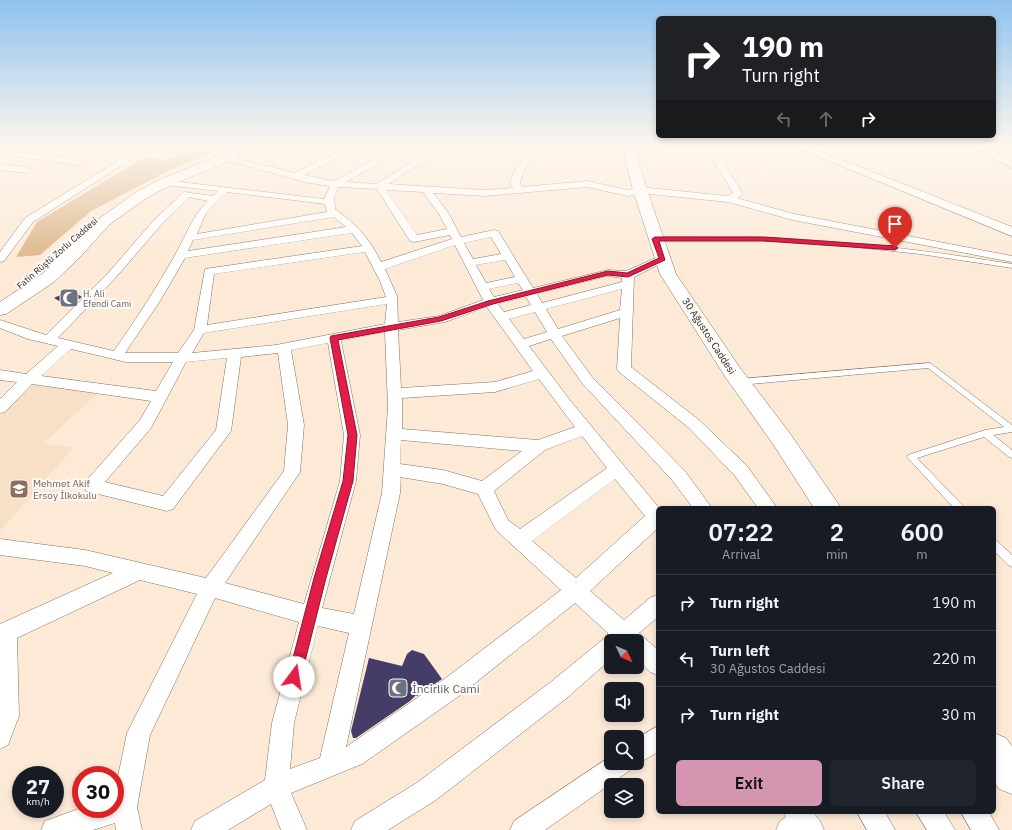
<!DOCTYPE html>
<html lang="en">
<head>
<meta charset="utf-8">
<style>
  :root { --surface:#171b24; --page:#20242c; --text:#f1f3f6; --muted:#9ea1a6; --line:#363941; --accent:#d395b0 }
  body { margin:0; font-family:"IBM Plex Sans",sans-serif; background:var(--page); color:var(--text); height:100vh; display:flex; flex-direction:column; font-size:15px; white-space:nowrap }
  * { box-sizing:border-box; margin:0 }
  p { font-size:13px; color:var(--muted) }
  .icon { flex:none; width:22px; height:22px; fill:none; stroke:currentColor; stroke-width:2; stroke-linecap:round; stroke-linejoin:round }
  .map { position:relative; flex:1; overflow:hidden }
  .details { position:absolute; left:656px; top:506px; width:340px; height:308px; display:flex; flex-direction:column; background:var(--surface); border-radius:6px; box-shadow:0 2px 6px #0003 }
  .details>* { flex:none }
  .hud { position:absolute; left:656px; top:16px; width:340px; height:122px; border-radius:6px; box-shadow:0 2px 6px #0003; background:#202124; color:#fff; overflow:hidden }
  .needle { width:26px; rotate:134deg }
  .controls { position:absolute; left:604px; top:634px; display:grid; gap:8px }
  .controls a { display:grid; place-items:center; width:40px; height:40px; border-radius:6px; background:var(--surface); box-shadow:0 2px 6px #0003; font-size:20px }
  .speed { position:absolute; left:12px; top:766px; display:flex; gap:8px; font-size:20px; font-weight:700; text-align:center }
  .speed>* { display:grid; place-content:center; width:52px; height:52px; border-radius:50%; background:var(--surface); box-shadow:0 2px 6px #0003; line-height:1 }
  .speed small { font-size:10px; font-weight:400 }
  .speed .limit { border:6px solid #d22; background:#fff; color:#111 }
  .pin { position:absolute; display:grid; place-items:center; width:34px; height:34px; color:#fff; margin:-41px -17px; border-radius:50% 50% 50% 0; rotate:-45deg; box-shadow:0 0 4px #0007 }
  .pin .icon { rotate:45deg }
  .me { position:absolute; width:44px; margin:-22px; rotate:14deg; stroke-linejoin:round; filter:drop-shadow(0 0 3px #0008) }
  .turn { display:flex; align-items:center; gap:14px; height:84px; padding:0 20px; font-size:18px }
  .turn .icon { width:52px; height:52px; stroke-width:2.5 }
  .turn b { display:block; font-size:28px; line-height:34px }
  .lanes { display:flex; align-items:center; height:38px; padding:0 20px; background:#0003; justify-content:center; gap:20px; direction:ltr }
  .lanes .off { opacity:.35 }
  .eta { display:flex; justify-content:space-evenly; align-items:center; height:68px; text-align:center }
  .eta b { font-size:24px; font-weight:600; line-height:28px }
  .primary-button { display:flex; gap:8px; margin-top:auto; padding:8px 20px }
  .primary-button a { flex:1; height:46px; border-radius:6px; background:var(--accent); color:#111; font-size:16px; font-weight:600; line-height:46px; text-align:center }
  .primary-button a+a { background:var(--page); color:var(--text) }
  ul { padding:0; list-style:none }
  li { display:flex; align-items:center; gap:12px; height:56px; padding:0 20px; border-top:1px solid var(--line) }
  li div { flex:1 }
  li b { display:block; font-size:15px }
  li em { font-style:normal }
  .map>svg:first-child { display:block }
</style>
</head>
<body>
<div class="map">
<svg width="1012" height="830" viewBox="0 0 1012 830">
  <rect width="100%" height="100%" fill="#fcead7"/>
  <path fill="#f8e0c7" d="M36,381L98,393L43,444L74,447L0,531V416Z"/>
  <path fill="#ddb78d" d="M201,146H230L172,169L91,211L40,255L16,257L37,222L145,157L167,160Z"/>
  <g fill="#453c67">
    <path d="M71,290L82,297L68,306L54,298Z"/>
    <path d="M412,650L424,654L442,679L417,696L416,695L410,701L356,738H353L351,731L369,658L402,666L407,654Z"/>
  </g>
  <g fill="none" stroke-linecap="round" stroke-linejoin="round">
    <g stroke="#827261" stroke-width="1">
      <g id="service">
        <path d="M655,237C687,237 720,236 752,237C840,240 926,250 1012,264V268L920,254L827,244L751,240H653V238Z"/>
        <path d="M930,363L1012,425V432L993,435L1012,450V458L1009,457L984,437L917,458L965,508H954L907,457L908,455L985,430L1004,427L928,368L740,385L736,382L740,379Z"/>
        <path d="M994,540L997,541L1012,555V567L1008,565L994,551Z"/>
      </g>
    </g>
    <g stroke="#827261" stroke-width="1">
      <g id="minor">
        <path d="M57,146H79L131,153L142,146H152L33,222L4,261L0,262V252L25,218L124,157L61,148Z"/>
        <path d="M274,146H287L325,158L349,146H359L304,175L334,181L399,146H409L346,182L376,184L438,146H448L388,184L485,190L513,188L510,183L516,168L537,146H546L523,171L520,183L522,187L587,181L628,190L640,187L727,196L733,193L705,146H713L743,194L737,198L794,214L1012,256V262L793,220L728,202L640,193L628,196L587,187L485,196L433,193L449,214L461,237L494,230L498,231L533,288L608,270L626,271L658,257H666L667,259L666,261L634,277L631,367L699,420L747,466L777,508H758L735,476L689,428L619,372L617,369L620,318L562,336L592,377L684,470L712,508H693L672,480L582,383L551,339L529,346L569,399L659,508L658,528L590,591L624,620L651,597L658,595V617L639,633L658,650V675L650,672L637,659V641H611V659L568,697L436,800L388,830H351L355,821L418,782L552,681L607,636L608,633L575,603L459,696L362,764L291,793L307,830H281L271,804L228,830H191L195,821L265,780L272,723L299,622L215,598L150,735L137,807L142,830H116L115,823L93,830H41L45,821L81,808L115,809V791L127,733L197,594L140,580L17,638L19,716L8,745L0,749V624L113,573L85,566L0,555V539L85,550L206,578L284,471L288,425L278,353L241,357L231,431L173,509L167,511L86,491L84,486L86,481L140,420L151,401L32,384L5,412L0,413V399L17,382L0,380V370L26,374L58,346L28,339L0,328V320L46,335L109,272L154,220L184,192L213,196L218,191L166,185L163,184V180L324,199L330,186L309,183L218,158L222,155L295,173L318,161ZM338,187L377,189L410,241L414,242L450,235L452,239L381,262C370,239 356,224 335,209L334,197ZM386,190L423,192L439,214L447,229L417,235ZM227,192L325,204L327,212L197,234L206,213ZM189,197L208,201C192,216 186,236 175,255C157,288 135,320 114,351L58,338L117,276L162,224ZM334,217L346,227L188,251L193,240ZM352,233L362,246L205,269L194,330L178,353H125L160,301L185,258ZM491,237L501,254L473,259L464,243ZM455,245L483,300L439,316L398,322L397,296L385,269ZM365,252L380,281L386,297L207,325L214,274ZM505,260L515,277L486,283L476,265ZM608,276L622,278V282L542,303L537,294ZM518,283L523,290L494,297L489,289ZM622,289L620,310L558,329L546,309ZM526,297L531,305L504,312L498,304ZM387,304L385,324L276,345L192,353L204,333ZM487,307L533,371L495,382L401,388L398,330L445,322ZM535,312L547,332L524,339L509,319ZM385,332L388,407L382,493L354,614L322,608L356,481L360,435L341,341ZM328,343L344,435L340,481L304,604L225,583L300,472L304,425L291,350ZM71,349L126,362H173L156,391L41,376ZM227,358L216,430L163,496L105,482L151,428L186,362ZM539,379L575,427L538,440L402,429V398L495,392ZM582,436L607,468L520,529L508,520L494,491L545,450ZM401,440L522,451L482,481L443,470L400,464ZM400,477L443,484L478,494L496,530L561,590L443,680L346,747L400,493ZM615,479L645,516L576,578L532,541ZM318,626L349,633L320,758L290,769L294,723Z"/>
        <path d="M973,146H983L1012,162V168Z"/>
        <path d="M0,150L77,159L81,162L77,165L0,154Z"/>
        <path d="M0,164L27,167L31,170L27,173L0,170Z"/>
        <path d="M658,726V752L637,764L635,763H637V738Z"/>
        <path d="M611,756V763H633L629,771L545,830H510L514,821Z"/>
        <path d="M784,812H813L820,821L824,830H776L780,821L786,817Z"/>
        <path d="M857,812H885L895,830H867Z"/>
        <path d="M916,812H944L955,830H927Z"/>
        <path d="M961,812H989L999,830H971Z"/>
      </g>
    </g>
    <g stroke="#827261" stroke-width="1">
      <path id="tertiary" d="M793,146H807L1012,227V236Z"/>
    </g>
    <g stroke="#827261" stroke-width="1">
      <g id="secondary">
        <path d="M622,146H634L647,190L676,274L740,368L789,432L841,508H814L773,444L726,378L660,274L633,190Z"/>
        <path d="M994,733L1006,738L1012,746V794L999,789L994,781Z"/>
      </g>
    </g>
    <g stroke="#827261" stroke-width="1">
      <path id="primary" d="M243,146H260L258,149L171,185L148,197L110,224L81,256L54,282L6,314L0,315V302L42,274L100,218L138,191L161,179Z"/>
    </g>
    <use href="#service" fill="#fff" fill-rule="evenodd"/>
    <use href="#minor" fill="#fff" fill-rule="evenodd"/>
    <use href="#tertiary" fill="#fff" fill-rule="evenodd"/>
    <use href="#secondary" fill="#fff" fill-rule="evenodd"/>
    <use href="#primary" fill="#fff" fill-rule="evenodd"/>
  </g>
  <linearGradient id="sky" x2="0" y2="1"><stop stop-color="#8fc2f0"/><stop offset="0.56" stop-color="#fef6ed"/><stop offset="1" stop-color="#fef6ed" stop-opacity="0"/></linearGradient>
  <rect width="1012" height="262" fill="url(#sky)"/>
  <path fill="#e11d48" stroke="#92132f" d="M655,237H764L895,246L898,248L895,250L764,241H659L665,260L628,277L608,275L493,304L441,321L338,340L357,435L353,481L326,578L301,677L299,681L294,683L290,681L288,677L314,578L343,481L348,435L330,338L331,336L439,317L488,301L608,271L627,273L659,258L652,239Z"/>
  <defs>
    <g id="mosque-square" transform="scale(1)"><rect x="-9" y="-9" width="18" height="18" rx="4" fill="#6b7280" stroke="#fefaf6"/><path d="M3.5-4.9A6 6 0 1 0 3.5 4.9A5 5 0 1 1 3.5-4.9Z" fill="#fff"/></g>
    <g id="school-square" transform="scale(1)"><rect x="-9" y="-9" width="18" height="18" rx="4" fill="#8d6e63" stroke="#fefaf6"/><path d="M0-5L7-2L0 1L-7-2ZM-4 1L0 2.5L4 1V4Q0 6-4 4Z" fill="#fff"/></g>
  </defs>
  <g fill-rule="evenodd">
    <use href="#mosque-square" x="69" y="298"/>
    <use href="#school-square" x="19" y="489"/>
    <use href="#mosque-square" x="398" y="688"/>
  </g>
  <g text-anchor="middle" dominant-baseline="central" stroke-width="4" stroke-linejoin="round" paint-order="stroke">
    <g font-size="9" fill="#251e17" stroke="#fefaf6">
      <text transform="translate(57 253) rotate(-41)">Fatin Rüştü Zorlu Caddesi</text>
    </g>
    <g font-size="9" fill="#5b616d" stroke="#fefaf6" text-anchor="start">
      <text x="83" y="293">H. Ali<tspan x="83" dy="10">Efendi Cami</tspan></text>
    </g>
    <g font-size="10" fill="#251e17" stroke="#fefaf6">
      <text transform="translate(709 336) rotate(57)">30 Ağustos Caddesi</text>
    </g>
    <g font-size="10" fill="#785e54" stroke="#fefaf6" text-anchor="start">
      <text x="33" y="483">Mehmet Akif<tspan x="33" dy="12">Ersoy İlkokulu</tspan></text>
    </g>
    <g font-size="12" fill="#5b616d" stroke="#fefaf6" text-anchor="start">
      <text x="412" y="688">İncirlik Cami</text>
    </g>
  </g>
</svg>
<div class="controls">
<a><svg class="needle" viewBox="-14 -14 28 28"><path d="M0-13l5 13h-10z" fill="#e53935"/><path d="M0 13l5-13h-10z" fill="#9ea1a6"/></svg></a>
<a><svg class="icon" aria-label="sound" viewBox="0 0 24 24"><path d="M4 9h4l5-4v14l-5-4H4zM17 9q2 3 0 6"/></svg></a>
<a><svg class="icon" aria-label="search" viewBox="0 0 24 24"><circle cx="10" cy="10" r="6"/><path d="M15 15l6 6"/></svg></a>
<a><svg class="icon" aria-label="layers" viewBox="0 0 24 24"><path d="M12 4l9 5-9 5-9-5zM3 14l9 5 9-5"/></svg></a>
</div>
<div class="speed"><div>27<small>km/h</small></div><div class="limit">30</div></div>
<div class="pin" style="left:895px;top:248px;background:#d93025"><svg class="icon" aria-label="arrive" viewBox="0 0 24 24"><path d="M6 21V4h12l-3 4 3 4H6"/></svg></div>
<svg class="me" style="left:294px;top:677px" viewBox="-20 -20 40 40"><circle r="19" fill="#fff"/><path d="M0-13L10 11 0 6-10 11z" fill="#e11d48"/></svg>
<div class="hud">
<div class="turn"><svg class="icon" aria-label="right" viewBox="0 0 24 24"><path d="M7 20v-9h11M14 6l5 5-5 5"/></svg><div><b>190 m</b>Turn right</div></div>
<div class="lanes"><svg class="icon off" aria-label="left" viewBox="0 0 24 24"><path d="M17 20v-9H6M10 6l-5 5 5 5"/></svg><svg class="icon off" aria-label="ahead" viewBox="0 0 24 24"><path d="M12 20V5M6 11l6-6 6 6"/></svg><svg class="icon" aria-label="right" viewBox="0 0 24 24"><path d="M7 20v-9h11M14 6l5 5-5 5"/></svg></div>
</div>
<section class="details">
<div class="eta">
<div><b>07:22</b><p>Arrival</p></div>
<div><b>2</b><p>min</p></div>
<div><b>600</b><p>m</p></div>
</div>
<ul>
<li><svg class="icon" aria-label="right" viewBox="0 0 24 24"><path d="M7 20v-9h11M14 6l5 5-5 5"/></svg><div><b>Turn right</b></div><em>190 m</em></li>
<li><svg class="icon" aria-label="left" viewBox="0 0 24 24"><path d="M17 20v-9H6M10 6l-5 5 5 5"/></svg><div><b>Turn left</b><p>30 Ağustos Caddesi</p></div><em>220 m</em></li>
<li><svg class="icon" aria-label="right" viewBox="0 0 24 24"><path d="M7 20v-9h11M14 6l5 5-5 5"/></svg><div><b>Turn right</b></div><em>30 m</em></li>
</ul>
<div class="primary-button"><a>Exit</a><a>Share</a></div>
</section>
</div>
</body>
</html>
